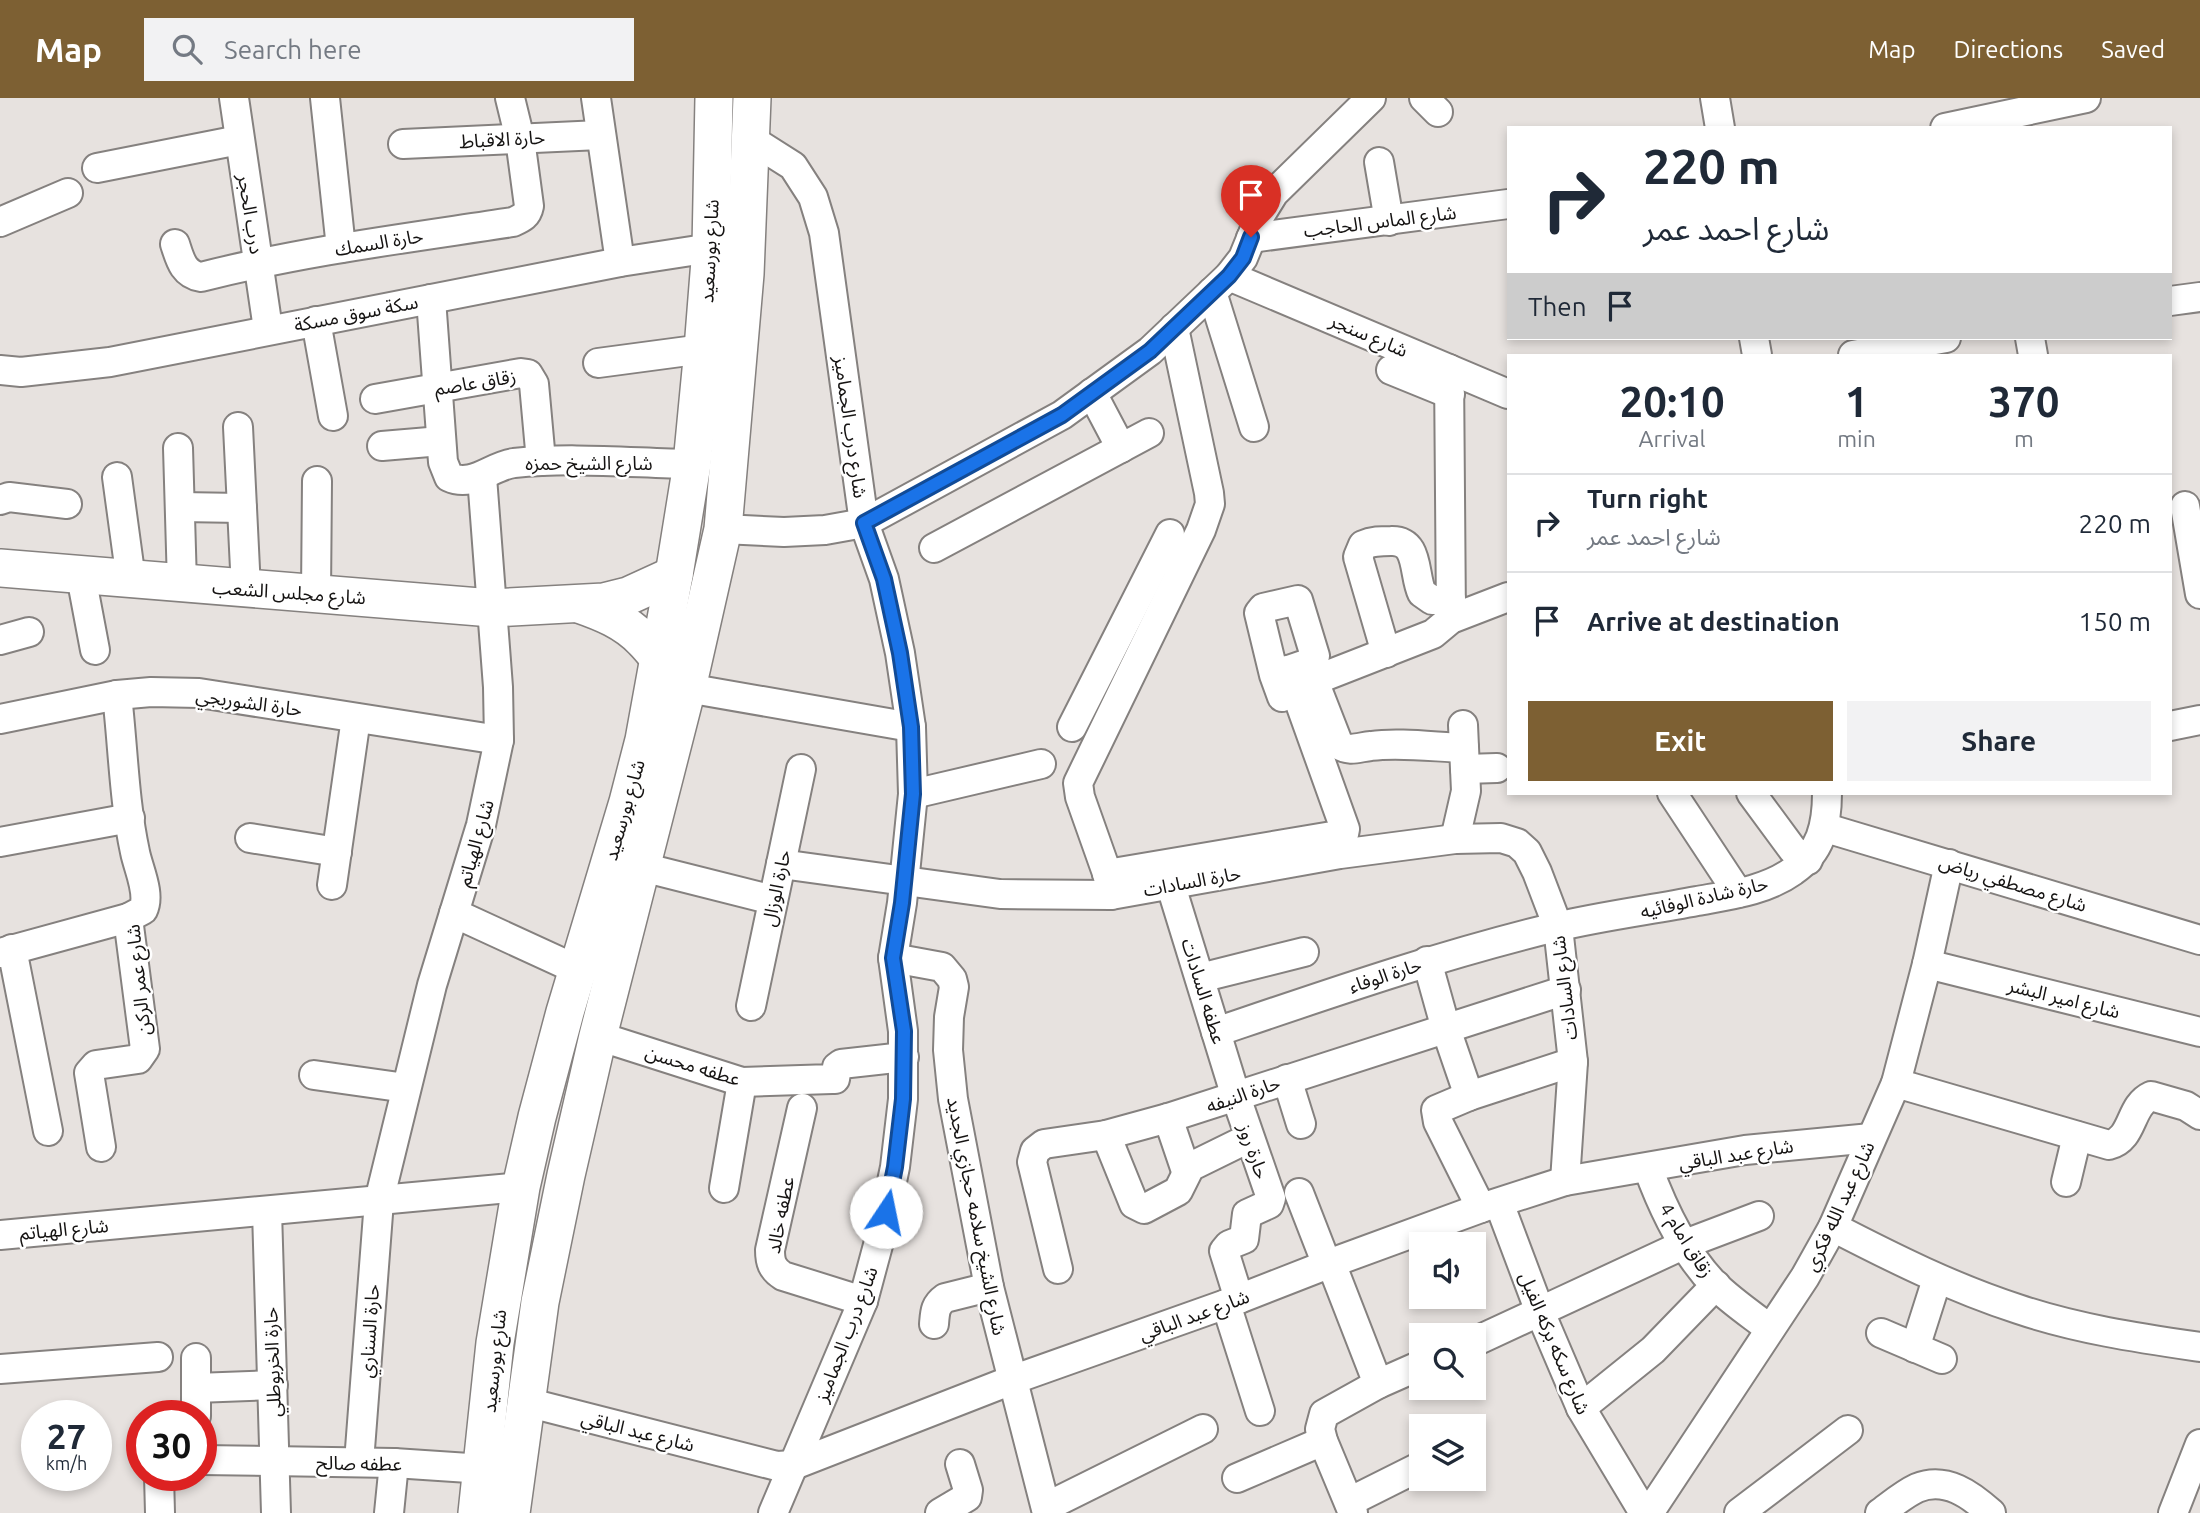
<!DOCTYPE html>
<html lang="en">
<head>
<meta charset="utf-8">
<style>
  :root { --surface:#fff; --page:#f2f2f3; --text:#1f2937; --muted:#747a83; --line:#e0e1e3; --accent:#7d6033 }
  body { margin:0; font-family:Ubuntu,"Noto Sans Arabic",sans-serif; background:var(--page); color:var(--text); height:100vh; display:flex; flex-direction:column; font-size:26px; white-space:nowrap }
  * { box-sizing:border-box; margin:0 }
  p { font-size:23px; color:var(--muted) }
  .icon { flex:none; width:38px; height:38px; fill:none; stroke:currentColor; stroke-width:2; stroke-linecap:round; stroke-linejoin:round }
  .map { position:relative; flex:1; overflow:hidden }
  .side { position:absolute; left:1507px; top:256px; width:665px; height:441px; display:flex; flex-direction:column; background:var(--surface); border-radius:0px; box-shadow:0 4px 10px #0003 }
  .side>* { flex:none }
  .guide { position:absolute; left:1507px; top:28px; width:665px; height:214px; border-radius:0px; box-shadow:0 4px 10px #0003; background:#fff; color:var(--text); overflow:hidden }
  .buttons { position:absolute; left:1409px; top:1134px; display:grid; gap:14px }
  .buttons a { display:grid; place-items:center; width:77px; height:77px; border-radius:0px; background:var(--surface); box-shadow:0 4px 10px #0003; font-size:35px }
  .speed { position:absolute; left:21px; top:1302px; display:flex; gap:14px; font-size:35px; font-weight:700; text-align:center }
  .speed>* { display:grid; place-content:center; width:91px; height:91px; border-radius:50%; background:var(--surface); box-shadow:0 4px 10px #0003; line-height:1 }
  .speed small { font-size:18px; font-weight:400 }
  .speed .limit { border:10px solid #d22; background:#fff; color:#111 }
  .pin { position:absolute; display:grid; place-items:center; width:60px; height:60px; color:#fff; margin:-72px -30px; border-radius:50% 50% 50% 0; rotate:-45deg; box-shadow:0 0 7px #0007 }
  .pin .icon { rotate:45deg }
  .me { position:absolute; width:77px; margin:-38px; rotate:11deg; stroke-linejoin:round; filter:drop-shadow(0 0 5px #0008) }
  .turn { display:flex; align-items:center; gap:24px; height:147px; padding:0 21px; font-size:32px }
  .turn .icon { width:91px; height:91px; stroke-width:2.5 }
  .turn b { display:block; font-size:49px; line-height:60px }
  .then { display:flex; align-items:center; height:66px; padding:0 21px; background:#0003; gap:14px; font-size:26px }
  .eta { display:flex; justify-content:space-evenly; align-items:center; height:119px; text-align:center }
  .eta b { font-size:42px; font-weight:700; line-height:49px }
  .button { display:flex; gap:14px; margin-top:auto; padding:14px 21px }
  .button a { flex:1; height:80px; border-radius:0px; background:var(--accent); color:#fff; font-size:28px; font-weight:700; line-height:80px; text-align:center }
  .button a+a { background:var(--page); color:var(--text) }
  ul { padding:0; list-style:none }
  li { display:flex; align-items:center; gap:21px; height:98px; padding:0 21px; border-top:2px solid var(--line) }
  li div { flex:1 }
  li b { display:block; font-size:26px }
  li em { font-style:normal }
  header { display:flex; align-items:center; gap:42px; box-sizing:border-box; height:98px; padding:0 35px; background:var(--accent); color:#fff }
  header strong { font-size:33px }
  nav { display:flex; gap:38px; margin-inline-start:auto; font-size:24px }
  .search { width:490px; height:63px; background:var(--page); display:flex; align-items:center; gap:18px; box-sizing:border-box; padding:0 24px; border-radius:0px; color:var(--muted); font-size:26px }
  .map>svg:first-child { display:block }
</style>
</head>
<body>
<header>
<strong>Map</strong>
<div class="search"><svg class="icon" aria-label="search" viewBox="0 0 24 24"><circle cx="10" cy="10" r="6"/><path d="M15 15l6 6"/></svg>Search here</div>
<nav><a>Map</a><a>Directions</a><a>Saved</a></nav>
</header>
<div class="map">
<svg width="2200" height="1415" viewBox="0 0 2200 1415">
  <rect width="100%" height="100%" fill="#e7e2df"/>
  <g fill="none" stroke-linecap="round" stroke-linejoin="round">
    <g stroke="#85817f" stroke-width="32">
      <g id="minor">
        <path d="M234,0L268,231"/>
        <path d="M325,0L341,150"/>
        <path d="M596,0L620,164"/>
        <path d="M1424,0L1438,14"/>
        <path d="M1715,0L1720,30"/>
        <path d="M1945,30L2086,0"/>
        <path d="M752,42L793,68L813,99L824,135L864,425L884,481L900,555L911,629L913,696L902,805L893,860L903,933V1001L895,1069L881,1136L863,1203L773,1415"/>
        <path d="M403,46L600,37"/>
        <path d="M1379,64L1389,123"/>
        <path d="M97,70L239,42"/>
        <path d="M0,124L68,95"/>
        <path d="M1251,140L1508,106"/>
        <path d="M175,146C180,161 183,176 201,179C303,153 408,140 513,124C522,120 527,118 529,108L520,41L510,0"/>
        <path d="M1229,178L1508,296"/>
        <path d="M1212,194L1254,329"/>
        <path d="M431,201L443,364L449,379C473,390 491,368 514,365C573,359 633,365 692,366"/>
        <path d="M2170,203L2200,199"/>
        <path d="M316,223L333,318"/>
        <path d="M1754,240L1757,257"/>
        <path d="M2030,240L2033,257"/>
        <path d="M1853,257L1946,240"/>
        <path d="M598,265L703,251"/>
        <path d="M1449,271L1451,521"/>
        <path d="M0,272L21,274L110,264L620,164L711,150"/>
        <path d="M1391,272L1450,296"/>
        <path d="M1092,295L1121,350"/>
        <path d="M375,301L521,275L528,276L534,286L541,363"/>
        <path d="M238,329L246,491"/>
        <path d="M382,348L441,343"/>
        <path d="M178,350L182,486"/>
        <path d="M117,379L131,482"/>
        <path d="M0,402L9,399L67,406"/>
        <path d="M2185,408L2200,496"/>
        <path d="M180,409L242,410"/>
        <path d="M723,431L784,434L825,432L864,425L1062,317L1150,253L1229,178L1243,160L1261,116L1274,95L1371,0"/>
        <path d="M934,450L1149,335"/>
        <path d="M81,478L95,552"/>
        <path d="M316,496L317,383"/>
        <path d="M0,542L29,534"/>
        <path d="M1386,555L1358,459L1363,447C1372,443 1381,443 1391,443C1420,442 1413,477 1422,495L1432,502H1451"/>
        <path d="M1274,577L1312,564L1315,558L1298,502L1263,510L1259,515L1274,577L1282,599"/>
        <path d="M687,590L911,629"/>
        <path d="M0,621L117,597L151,594L199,595L499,642"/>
        <path d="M2170,628L2200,622"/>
        <path d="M1072,629L1170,436"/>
        <path d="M1464,650C1435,649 1399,644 1371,648C1359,649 1350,654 1339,647L1316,588L1323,579L1433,536L1451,521L1508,499"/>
        <path d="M1465,671L1497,670"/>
        <path d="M1672,695L1738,795"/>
        <path d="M1751,695L1793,752L1808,762"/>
        <path d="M913,696L1041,666"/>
        <path d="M1826,730L2200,842"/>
        <path d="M250,740L337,754"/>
        <path d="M1455,741L1466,693L1463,627"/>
        <path d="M0,744L130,720"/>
        <path d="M781,766L1000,796L1111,797L1340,756L1455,741L1501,740L1517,745L1527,754L1537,774L1558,829L1573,964L1565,1083"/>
        <path d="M642,769L773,802"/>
        <path d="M1107,776L1344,736L1345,731L1288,572"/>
        <path d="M332,787L356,620"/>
        <path d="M1171,788L1236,999L1271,1100L1269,1106L1247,1116L1244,1141L1229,1147L1224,1153L1239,1201"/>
        <path d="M1111,797L1108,778L1080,699L1078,685L1201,432L1210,406L1209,395L1174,230"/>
        <path d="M454,815L578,872"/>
        <path d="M12,851L48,1033"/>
        <path d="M0,855L128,820"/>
        <path d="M893,860L942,869L952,881L954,889L949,919L948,952L953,1001L989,1189L1047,1415"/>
        <path d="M1427,863L1446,931L1469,998"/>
        <path d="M1927,866L2200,934"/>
        <path d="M1200,880L1304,854"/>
        <path d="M751,908L801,671"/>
        <path d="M1216,934C1328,896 1440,857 1556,829C1602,818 1650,812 1697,803C1730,797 1765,793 1793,773C1821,754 1827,727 1827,695"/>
        <path d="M598,938L742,984L832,981H835L837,969L841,966L904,959"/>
        <path d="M314,977L406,990"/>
        <path d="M1287,981L1301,1026"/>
        <path d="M1896,985L2109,1047C2134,1041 2129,1008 2151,998L2186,1008L2200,1017"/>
        <path d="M802,1010L770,1152C770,1164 772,1171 783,1178L863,1203"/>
        <path d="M1168,1020L1186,1073"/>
        <path d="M1106,1037L1134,1106L1144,1111L1178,1093L1190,1069L1249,1040"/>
        <path d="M101,1049L89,975L96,967L138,961L145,951L128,820L143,812C151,796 138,770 135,754C124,703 123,649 117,597"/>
        <path d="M1648,1070C1663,1111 1684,1155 1715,1187C1731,1203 1752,1217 1770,1231"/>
        <path d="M2066,1084L2077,1038"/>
        <path d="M724,1090L742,984"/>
        <path d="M1299,1095L1327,1167"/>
        <path d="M1499,1105L1540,1214L1581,1310L1644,1415"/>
        <path d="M1481,1110L1438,1024L1436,1012L1469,998L1573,964"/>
        <path d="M267,1113L276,1415"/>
        <path d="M1833,1129C1893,1160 1953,1190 2018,1211C2077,1231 2139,1240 2200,1249"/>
        <path d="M0,1137L521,1089"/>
        <path d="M1331,1165L1378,1286"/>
        <path d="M1058,1171L1032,1064L1035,1053L1044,1046L1106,1037L1168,1020L1566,892"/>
        <path d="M1226,1206L1260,1313"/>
        <path d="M934,1226C935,1214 935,1207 945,1200L989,1189"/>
        <path d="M1881,1235L1942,1261"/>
        <path d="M1474,1244L1685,1146L1759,1118"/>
        <path d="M1915,1250L1937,1181"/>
        <path d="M196,1260V1318"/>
        <path d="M0,1271L158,1259"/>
        <path d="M196,1290L273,1287"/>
        <path d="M526,1304L777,1368L794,1367L1012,1282L1226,1206L1331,1165L1481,1110L1565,1083L1745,1052L1871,1040"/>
        <path d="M1581,1310L1653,1252L1716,1187"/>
        <path d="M201,1362L394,1365L499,1372"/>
        <path d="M359,1364L379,1103L432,887L481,727L499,642L498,589L482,379"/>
        <path d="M159,1377L160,1415"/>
        <path d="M1237,1380L1323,1343"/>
        <path d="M1349,1404L1421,1368"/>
        <path d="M1046,1409L1203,1331"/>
        <path d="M389,1415L394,1365"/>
        <path d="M940,1415L967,1399L968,1392L960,1366"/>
        <path d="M1353,1415L1323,1343L1320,1331L1324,1316L1378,1286L1421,1267"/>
        <path d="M1649,1415L1805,1179L1833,1129L1896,985L1927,866L1949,766"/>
        <path d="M1739,1415L1848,1332"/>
        <path d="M1880,1415C1891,1407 1904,1396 1917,1390C1946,1378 1971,1397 1991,1415"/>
        <path d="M2173,1415L2200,1346"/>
      </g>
    </g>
    <g stroke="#85817f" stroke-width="40">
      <g id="major">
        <path d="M0,470L492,510L604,504L628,498L674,477"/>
        <path d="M579,506C602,514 625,523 643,542C652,551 660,562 669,572"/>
        <path d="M477,1415L495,1245L521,1089L537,1019L565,914L628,704L644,642L674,477L692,366L703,251L711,150L714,0"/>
        <path d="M511,1415L540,1204L566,1077L598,938L687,590L723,431L745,176L752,0"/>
      </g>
    </g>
    <use href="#minor" stroke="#fff" stroke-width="28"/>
    <use href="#major" stroke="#fff" stroke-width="37"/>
  </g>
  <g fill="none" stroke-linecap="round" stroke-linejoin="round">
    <g stroke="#114b97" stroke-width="18">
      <path id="route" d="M886,1114L895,1069L903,1001L904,933L893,860L902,805L913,696L911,629L900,555L884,481L864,425L1062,317L1150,253L1229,178L1243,160L1251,139"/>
    </g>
    <use href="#route" stroke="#1a73e8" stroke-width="12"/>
  </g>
  <g text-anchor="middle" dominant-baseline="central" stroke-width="5" stroke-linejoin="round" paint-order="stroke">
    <g font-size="19" fill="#151312" stroke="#fff">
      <text transform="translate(502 41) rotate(-3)">حارة الاقباط</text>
      <text transform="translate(251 116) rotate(81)">درب الحجر</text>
      <text transform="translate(1380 123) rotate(-7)">شارع الماس الحاجب</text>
      <text transform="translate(379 144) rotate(-9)">حارة السمك</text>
      <text transform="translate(709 153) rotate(-87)">شارع بورسعيد</text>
      <text transform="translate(356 215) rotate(-11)">سكة سوق مسكة</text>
      <text transform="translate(1369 237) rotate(23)">شارع سنجر</text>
      <text transform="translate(475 284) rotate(-9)">زقاق عاصم</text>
      <text transform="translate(851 329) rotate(82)">شارع درب الجماميز</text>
      <text x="589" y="365">شارع الشيخ حمزه</text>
      <text transform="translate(289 494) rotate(4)">شارع مجلس الشعب</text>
      <text transform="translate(249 604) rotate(8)">حارة الشوربجي</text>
      <text transform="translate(624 712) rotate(-74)">شارع بورسعيد</text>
      <text transform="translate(475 745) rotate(-74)">شارع الهياتم</text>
      <text transform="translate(1192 783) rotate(-10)">حارة السادات</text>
      <text transform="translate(2013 785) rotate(17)">شارع مصطفي رياض</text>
      <text transform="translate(776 790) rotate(-78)">حارة الوزال</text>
      <text transform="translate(1704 799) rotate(-13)">حارة شادة الوفائيه</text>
      <text transform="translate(1385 877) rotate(-18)">حارة الوفاء</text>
      <text transform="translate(138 882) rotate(-96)">شارع عمر الركن</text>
      <text transform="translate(1564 890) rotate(-97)">شارع السادات</text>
      <text transform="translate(1204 893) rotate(73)">عطفه السادات</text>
      <text transform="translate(2064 900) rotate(14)">شارع امير البشر</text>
      <text transform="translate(693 967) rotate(17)">عطفه محسن</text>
      <text transform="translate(1243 996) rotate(-19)">حارة النيفه</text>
      <text transform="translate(1254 1053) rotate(71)">حارة روز</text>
      <text transform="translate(1736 1056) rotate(-9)">شارع عبد الباقي</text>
      <text transform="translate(1839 1108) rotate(-65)">شارع عبد الله فكري</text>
      <text transform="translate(780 1117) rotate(-79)">عطفه خالد</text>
      <text transform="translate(977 1118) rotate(79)">شارع الشيخ سلامه حجازي الجديد</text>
      <text transform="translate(64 1131) rotate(-5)">شارع الهياتم</text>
      <text transform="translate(1687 1142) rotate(58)">زقاق امام 4</text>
      <text transform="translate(1194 1217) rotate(-20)">شارع عبد الباقي</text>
      <text transform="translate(369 1233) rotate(-86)">حارة السناري</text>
      <text transform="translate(846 1236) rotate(-69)">شارع درب الجماميز</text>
      <text transform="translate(1555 1245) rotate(67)">شارع سكه بركه الفيل</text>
      <text transform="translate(494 1263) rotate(-84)">شارع بورسعيد</text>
      <text transform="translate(272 1264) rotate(-92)">حارة الخربوطلي</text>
      <text transform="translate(638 1333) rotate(14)">شارع عبد الباقي</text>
      <text transform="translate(359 1365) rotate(1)">عطفه صالح</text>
    </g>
  </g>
</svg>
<div class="buttons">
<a><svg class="icon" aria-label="sound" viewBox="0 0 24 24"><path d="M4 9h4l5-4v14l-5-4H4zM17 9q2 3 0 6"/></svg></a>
<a><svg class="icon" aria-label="search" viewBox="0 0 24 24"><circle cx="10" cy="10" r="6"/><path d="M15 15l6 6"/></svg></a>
<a><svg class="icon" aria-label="layers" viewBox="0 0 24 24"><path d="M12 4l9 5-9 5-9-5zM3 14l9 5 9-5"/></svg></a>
</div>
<div class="speed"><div>27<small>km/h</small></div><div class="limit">30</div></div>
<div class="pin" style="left:1251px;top:139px;background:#d93025"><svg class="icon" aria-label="arrive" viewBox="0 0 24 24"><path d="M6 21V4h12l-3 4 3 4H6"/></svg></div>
<svg class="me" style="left:886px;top:1114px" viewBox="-20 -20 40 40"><circle r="19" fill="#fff"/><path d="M0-13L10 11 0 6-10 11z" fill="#1a73e8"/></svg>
<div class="guide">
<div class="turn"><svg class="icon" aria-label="right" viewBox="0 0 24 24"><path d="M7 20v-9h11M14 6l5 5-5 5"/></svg><div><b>220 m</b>شارع احمد عمر</div></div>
<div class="then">Then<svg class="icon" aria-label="arrive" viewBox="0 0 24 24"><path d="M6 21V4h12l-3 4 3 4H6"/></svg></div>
</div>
<section class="side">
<div class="eta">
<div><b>20:10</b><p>Arrival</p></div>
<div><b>1</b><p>min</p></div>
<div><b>370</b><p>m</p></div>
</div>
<ul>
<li><svg class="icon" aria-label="right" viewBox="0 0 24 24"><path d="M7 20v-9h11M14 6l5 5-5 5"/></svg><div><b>Turn right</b><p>شارع احمد عمر</p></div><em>220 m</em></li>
<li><svg class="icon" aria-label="arrive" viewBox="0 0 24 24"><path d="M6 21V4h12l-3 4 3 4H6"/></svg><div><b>Arrive at destination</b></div><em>150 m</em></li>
</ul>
<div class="button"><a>Exit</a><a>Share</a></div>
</section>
</div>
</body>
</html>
